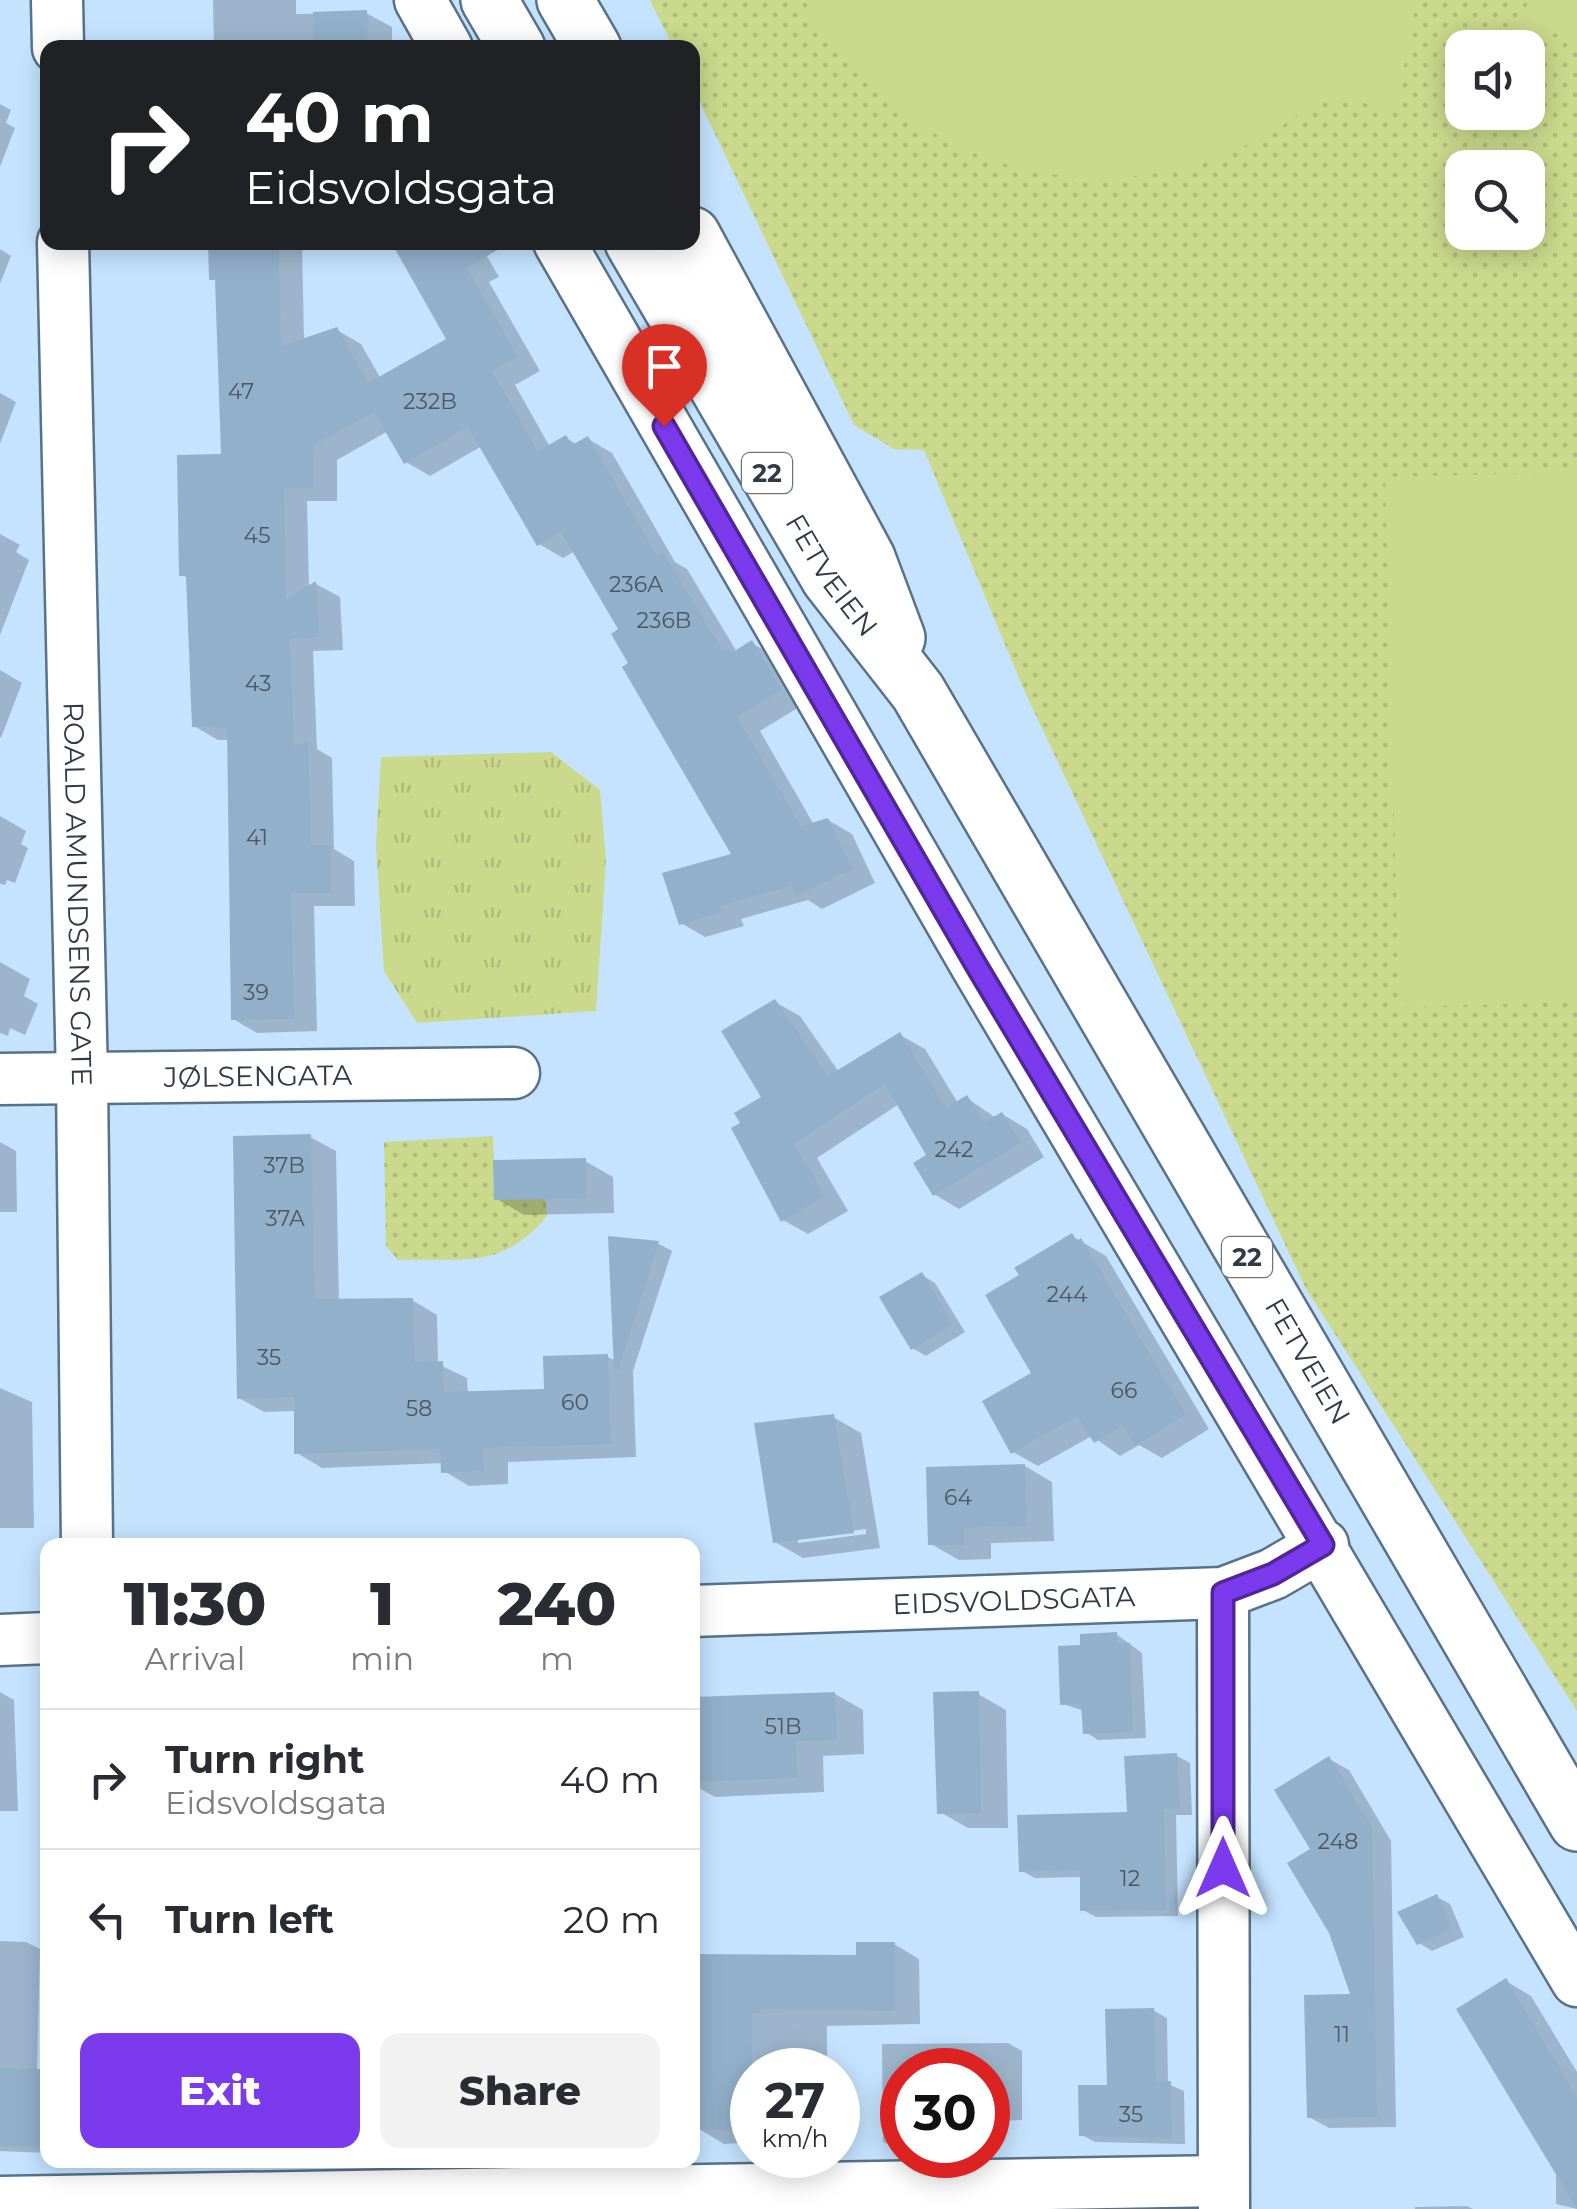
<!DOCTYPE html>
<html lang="en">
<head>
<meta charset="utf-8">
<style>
  :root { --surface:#fff; --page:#f2f2f3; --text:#2b2b33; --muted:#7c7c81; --line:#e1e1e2; --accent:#7c3aed }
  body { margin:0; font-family:Montserrat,sans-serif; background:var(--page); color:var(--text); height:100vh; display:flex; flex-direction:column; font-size:38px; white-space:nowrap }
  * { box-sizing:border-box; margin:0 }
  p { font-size:32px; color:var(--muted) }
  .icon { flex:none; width:55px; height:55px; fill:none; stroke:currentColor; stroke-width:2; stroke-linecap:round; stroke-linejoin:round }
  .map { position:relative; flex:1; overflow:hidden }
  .panel { position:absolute; left:40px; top:1538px; width:660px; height:630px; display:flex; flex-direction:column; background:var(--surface); border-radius:20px; box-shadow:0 5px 25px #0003 }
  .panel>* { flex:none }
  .hud { position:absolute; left:40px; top:40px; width:660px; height:210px; border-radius:20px; box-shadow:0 5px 25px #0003; background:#202124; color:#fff; overflow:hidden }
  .buttons { position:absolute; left:1445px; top:30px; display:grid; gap:20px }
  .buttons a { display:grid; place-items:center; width:100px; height:100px; border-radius:20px; background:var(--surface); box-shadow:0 5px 25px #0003; font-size:50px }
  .speed { position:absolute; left:730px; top:2048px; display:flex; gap:20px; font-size:50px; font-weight:700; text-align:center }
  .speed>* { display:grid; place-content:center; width:130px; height:130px; border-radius:50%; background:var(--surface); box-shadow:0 5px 25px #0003; line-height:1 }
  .speed small { font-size:25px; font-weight:400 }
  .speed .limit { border:15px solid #d22; background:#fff; color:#111 }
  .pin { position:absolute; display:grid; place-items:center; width:85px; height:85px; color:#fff; margin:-102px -42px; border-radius:50% 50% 50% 0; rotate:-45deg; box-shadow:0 0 10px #0007 }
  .pin .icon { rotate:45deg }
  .me { position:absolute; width:110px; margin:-55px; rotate:0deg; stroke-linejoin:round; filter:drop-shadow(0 0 8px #0008) }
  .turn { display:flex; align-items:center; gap:35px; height:210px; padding:0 40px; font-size:45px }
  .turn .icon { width:130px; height:130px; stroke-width:2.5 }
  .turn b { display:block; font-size:70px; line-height:85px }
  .eta { display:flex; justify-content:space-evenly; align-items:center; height:170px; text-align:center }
  .eta b { font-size:60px; font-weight:800; line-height:70px }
  .cta { display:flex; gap:20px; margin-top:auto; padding:20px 40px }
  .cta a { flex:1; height:115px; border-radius:20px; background:var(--accent); color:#fff; font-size:40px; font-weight:800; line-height:115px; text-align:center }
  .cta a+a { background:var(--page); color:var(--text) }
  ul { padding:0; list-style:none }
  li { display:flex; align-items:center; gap:30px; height:140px; padding:0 40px; border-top:2px solid var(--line) }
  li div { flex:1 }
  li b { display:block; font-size:38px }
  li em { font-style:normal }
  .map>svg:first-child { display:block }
</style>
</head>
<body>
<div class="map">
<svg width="1577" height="2209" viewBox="0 0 1577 2209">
  <defs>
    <pattern id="grass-tufts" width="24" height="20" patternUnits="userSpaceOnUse" patternTransform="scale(2.5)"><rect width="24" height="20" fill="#cad98c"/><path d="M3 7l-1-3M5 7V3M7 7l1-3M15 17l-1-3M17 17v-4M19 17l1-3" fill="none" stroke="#aebb7a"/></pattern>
    <pattern id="park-dots" width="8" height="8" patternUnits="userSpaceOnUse" patternTransform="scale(2.5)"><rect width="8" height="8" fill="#cad98c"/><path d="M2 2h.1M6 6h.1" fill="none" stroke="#aebb7a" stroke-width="1.8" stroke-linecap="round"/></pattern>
  </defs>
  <rect width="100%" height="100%" fill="#c5e3ff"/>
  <path fill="url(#grass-tufts)" d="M551,752L600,790L606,860L596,1011L417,1023L384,971L376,846L381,757Z"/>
  <g fill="url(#park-dots)" fill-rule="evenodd">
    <path d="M650,0H1577V1711L1306,1289L1024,690L924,450L894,449L854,425L693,88L692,48L673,47ZM1462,48H1528V112H1462ZM1462,168H1528V232H1462Z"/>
    <path d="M493,1136L495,1194H545L547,1216C501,1271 464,1258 398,1260L386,1246L384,1142Z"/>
  </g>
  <g fill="#cad98c">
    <path d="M804,0H1417L1396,110L1324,95C1157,236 910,192 804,0Z"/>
    <path d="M1528,0H1577V38L1523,27Z"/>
    <path d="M1577,472V1002L1399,1007L1385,477Z"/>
  </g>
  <g fill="#0003" fill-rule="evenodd">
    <path d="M213,0H296V14L366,13L392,27V48H214Z"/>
    <path d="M0,104L11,110L6,123L15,128L0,167Z"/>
    <path d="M210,242H302L304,341L337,330L361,344L381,379L450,340L394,242L480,244L499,277L489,282L540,371L515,385L550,447L566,438L578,445L588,439L612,453L675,562L687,569L737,652L752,643L776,657L804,704L760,731L814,825L828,820L852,834L875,883L822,909L808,900L741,919L744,926L705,937L681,923L735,856L632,664L622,630L575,551L563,558L539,544L482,446L430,476L406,462L388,431L337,460V501H307L309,588L316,584L340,597L343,650L313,651L317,749L332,758L334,849L354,861L355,906H314L317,1031L257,1033L233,1019L229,740H218L194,726L189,579L181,574L224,456L218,282L211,278Z"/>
    <path d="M0,249L11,256L0,284Z"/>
    <path d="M0,393L16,402L0,444Z"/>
    <path d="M0,534L20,545L16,552L29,560L0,635Z"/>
    <path d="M0,670L22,683L1,738L0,737Z"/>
    <path d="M0,816L26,831L21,844L28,848L15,883L7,880L5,885L0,884Z"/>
    <path d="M0,962L30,979L24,996L38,1004L25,1035L10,1028L8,1036L0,1033Z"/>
    <path d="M775,1002L800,1016L839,1072L900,1035L925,1049L958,1103L967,1098L996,1118L1002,1114L1027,1129L1044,1157L959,1209L934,1194L930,1156L899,1104L817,1158L848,1211L808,1234L783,1220L744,1124L764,1098Z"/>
    <path d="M310,1137L336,1151L339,1301L412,1300L437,1315L438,1364L467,1378L468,1394L547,1391L608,1357L616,1361L610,1239L659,1244L672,1251L633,1371L636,1457L508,1462V1484L469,1486L444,1471L443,1463L322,1468L297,1453L296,1411L264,1412L239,1398Z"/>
    <path d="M0,1142L16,1151L17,1212H0Z"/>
    <path d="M585,1161L613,1177L614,1213L524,1215L497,1199Z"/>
    <path d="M1072,1236L1106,1256L1209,1429L1162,1458L1139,1445L1120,1456L1092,1436L1038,1466L1013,1452L1035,1374L1022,1276Z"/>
    <path d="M922,1275L935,1283L965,1332L926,1356L912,1348Z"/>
    <path d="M0,1388L32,1402L34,1528H0Z"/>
    <path d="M833,1417L861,1433L880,1548L803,1558L775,1542ZM866,1529V1534L798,1543V1538Z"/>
    <path d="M1025,1466L1052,1482L1054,1541L991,1543V1559L959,1560L931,1544Z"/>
    <path d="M1116,1634L1142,1653L1146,1738L1098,1740L1085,1732L1084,1711L1063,1704L1083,1648Z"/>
    <path d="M0,1692L14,1700L18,1811H0Z"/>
    <path d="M835,1694L863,1710L864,1754L823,1756L824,1792L715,1797L692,1784V1700Z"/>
    <path d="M978,1694L1006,1710L1008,1828H968L940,1812Z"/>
    <path d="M1177,1756L1190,1763L1192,1815H1176L1178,1916L1096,1917L1083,1910L1082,1877L1035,1878L1022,1871L1130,1815Z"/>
    <path d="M1329,1759L1349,1770L1391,1841L1396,2127L1329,2128L1309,2117L1354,1996L1332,1931L1313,1850Z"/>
    <path d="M1437,1897L1450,1904L1464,1937L1432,1951L1419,1943Z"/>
    <path d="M0,1941L26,1942L40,1949L37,2071L48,2075V2153L0,2151Z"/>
    <path d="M894,1944L919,1959L920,2024L827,2026V2070H752V2142L724,2144L699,2129L697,1956L858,1957Z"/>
    <path d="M1506,1981L1531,1996L1577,2072V2209L1556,2204V2170Z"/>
    <path d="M1153,2010L1167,2018L1168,2084L1184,2091L1185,2144L1095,2142L1082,2135Z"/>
    <path d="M1008,2043L1022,2051V2120L990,2121L988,2131V2070H902V2150L883,2142L882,2044Z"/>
    <path d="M1467,2206L1473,2209H1415V2207Z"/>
  </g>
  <g fill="#93b0ca">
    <path d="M367,10L368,48H314L313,12Z"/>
    <path d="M208,242H279L281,346L337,327L368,383L446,339L391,242H511L467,268L518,357L492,371L538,451L566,435L572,445L588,436L657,556L663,552L723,651L728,648L731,653L752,640L782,690L737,717L801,826L828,818L853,869L796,896L791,886L719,906L721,913L679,925L662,873L731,854L622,667L628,663L611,634L618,629L561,532L537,546L468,427L404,464L374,412L313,446L314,488H284L286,599L316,581L319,637L290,639L294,746L308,741L311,845H331V893H291L294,1019L231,1020L227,728L192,727L186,576H179L177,455L221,454L215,280H209Z"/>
    <path d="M775,999L828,1076L900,1032L946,1108L967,1095L984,1122L1002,1112L1021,1143L933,1196L913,1163L926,1155L885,1084L794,1144L825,1196L781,1222L731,1128L740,1123L734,1113L761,1097L721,1031Z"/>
    <path d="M311,1134L315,1299L413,1298L414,1362L443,1361L444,1392L544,1389L543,1356L608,1354L611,1444L483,1448L484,1471L441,1473L440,1449L294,1454V1397L237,1399L233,1136Z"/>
    <path d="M586,1158L587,1199L494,1200L493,1160Z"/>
    <path d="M1072,1233L1077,1241L1081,1238L1186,1415L1135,1446L1123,1426L1094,1443L1077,1416L1011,1454L982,1401L1031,1373L985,1295L1019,1275L1014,1268Z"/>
    <path d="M608,1236L659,1241L618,1371L614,1370Z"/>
    <path d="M922,1272L953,1325L911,1350L879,1297Z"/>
    <path d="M834,1414L854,1533L773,1543L754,1423Z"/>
    <path d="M1025,1464L1027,1526L964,1528V1545H928L926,1467Z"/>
    <path d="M1117,1632V1643H1130L1133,1732L1083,1734L1081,1704L1060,1705L1058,1646L1080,1645V1634Z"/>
    <path d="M979,1691L981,1813L937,1814L933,1692Z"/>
    <path d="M835,1692L837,1740L796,1741L797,1778L692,1782V1697Z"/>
    <path d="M1177,1753L1180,1808L1164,1809L1166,1910L1080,1911V1870L1019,1872L1017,1815L1127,1812L1124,1756Z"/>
    <path d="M1329,1756L1372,1827L1377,2117L1307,2118L1304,1995L1350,1994L1329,1933L1287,1863L1310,1849L1274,1790Z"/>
    <path d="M1437,1894L1452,1929L1417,1945L1397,1912Z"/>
    <path d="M856,1942H895V2011L761,2009V2013H752V2130H696L694,1954L856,1955Z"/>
    <path d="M1506,1978L1577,2097V2209L1456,2009Z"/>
    <path d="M1154,2008L1156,2082L1171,2081L1172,2138L1079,2136L1078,2085H1107L1105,2009Z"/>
    <path d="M0,2068L41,2069L40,2147L0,2146Z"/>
  </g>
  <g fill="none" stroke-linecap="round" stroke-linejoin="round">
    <g stroke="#57728a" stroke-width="55">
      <g id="minor">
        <path d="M57,0L58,48"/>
        <path d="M420,0L447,48"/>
        <path id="s1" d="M63,242L82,1079L87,1545"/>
        <path d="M559,242L976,965L1577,1981"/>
        <path id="s2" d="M0,1079L514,1073"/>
        <path d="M1223,1593L1224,2209"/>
        <path id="s3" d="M692,1611L1223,1593L1273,1574L1323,1545"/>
        <path d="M0,1640L48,1638"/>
        <path d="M0,2202L1223,2181"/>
      </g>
    </g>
    <g stroke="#57728a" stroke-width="60">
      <g id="highway">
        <path d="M489,0L517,48"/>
        <path d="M565,0L593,48"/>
        <path d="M692,235L867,558L897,638"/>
        <path id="s4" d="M633,242L829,578L918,692L1577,1823"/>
      </g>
    </g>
    <use href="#minor" stroke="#fff" stroke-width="50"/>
    <use href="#highway" stroke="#fff" stroke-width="55"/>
  </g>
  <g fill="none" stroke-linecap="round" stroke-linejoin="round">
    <g stroke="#51269a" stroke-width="25">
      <path id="route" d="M664,426L976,965L1323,1545L1273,1574L1223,1593V1868"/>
    </g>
    <use href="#route" stroke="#7c3aed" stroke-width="18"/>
  </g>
  <g text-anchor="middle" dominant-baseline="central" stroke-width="9" stroke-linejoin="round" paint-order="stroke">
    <g font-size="22" fill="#485867">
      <text x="241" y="391">47</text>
      <text x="430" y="401">232B</text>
      <text x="257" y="535">45</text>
      <text x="636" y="584">236A</text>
      <text x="664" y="620">236B</text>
      <text x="258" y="683">43</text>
      <text x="257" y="837">41</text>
      <text x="256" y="992">39</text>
      <text x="954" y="1149">242</text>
      <text x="284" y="1165">37B</text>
      <text x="285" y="1218">37A</text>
      <text x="1067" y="1294">244</text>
      <text x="269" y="1357">35</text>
      <text x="1124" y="1390">66</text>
      <text x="575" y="1402">60</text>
      <text x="419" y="1408">58</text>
      <text x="958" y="1497">64</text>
      <text x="783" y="1726">51B</text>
      <text x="1338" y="1841">248</text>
      <text x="1130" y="1878">12</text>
      <text x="1342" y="2034">11</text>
      <text x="1131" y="2114">35</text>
    </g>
    <g fill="#fff" stroke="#6d767e" stroke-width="2.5">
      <rect x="742" y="453" width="50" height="40" rx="8"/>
      <rect x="1222" y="1237" width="50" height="40" rx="8"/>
    </g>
    <g font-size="25" font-weight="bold" fill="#2f3b46">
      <text x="767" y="473">22</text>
      <text x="1247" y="1257">22</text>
    </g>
    <g font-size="28" fill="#2f3b46" stroke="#fff">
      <text stroke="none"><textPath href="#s4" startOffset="388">FETVEIEN</textPath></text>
      <text stroke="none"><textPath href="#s1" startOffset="652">ROALD AMUNDSENS GATE</textPath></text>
      <text stroke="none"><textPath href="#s2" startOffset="258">JØLSENGATA</textPath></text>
      <text stroke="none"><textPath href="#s4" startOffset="1308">FETVEIEN</textPath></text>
      <text stroke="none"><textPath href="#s3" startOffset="322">EIDSVOLDSGATA</textPath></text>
    </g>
  </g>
</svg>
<div class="buttons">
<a><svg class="icon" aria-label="sound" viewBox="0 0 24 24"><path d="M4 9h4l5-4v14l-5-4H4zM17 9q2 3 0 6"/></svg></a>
<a><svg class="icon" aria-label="search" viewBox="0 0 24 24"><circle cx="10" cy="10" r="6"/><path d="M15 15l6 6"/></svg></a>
</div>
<div class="speed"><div>27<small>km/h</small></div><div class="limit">30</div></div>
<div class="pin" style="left:664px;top:426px;background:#d93025"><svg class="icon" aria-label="arrive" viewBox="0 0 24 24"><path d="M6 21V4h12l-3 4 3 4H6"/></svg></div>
<svg class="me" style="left:1223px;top:1868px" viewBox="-20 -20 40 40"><path d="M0-17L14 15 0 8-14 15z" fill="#7c3aed" stroke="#fff" stroke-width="4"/></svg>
<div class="hud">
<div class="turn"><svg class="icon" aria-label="right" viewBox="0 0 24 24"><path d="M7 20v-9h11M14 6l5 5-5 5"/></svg><div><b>40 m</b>Eidsvoldsgata</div></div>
</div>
<section class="panel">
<div class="eta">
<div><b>11:30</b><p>Arrival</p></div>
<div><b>1</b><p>min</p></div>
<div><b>240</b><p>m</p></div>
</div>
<ul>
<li><svg class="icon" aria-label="right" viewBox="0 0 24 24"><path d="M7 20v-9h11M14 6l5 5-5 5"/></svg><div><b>Turn right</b><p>Eidsvoldsgata</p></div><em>40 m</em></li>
<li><svg class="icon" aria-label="left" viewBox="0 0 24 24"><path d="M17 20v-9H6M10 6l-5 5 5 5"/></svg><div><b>Turn left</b></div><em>20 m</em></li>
</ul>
<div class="cta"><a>Exit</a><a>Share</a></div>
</section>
</div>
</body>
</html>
